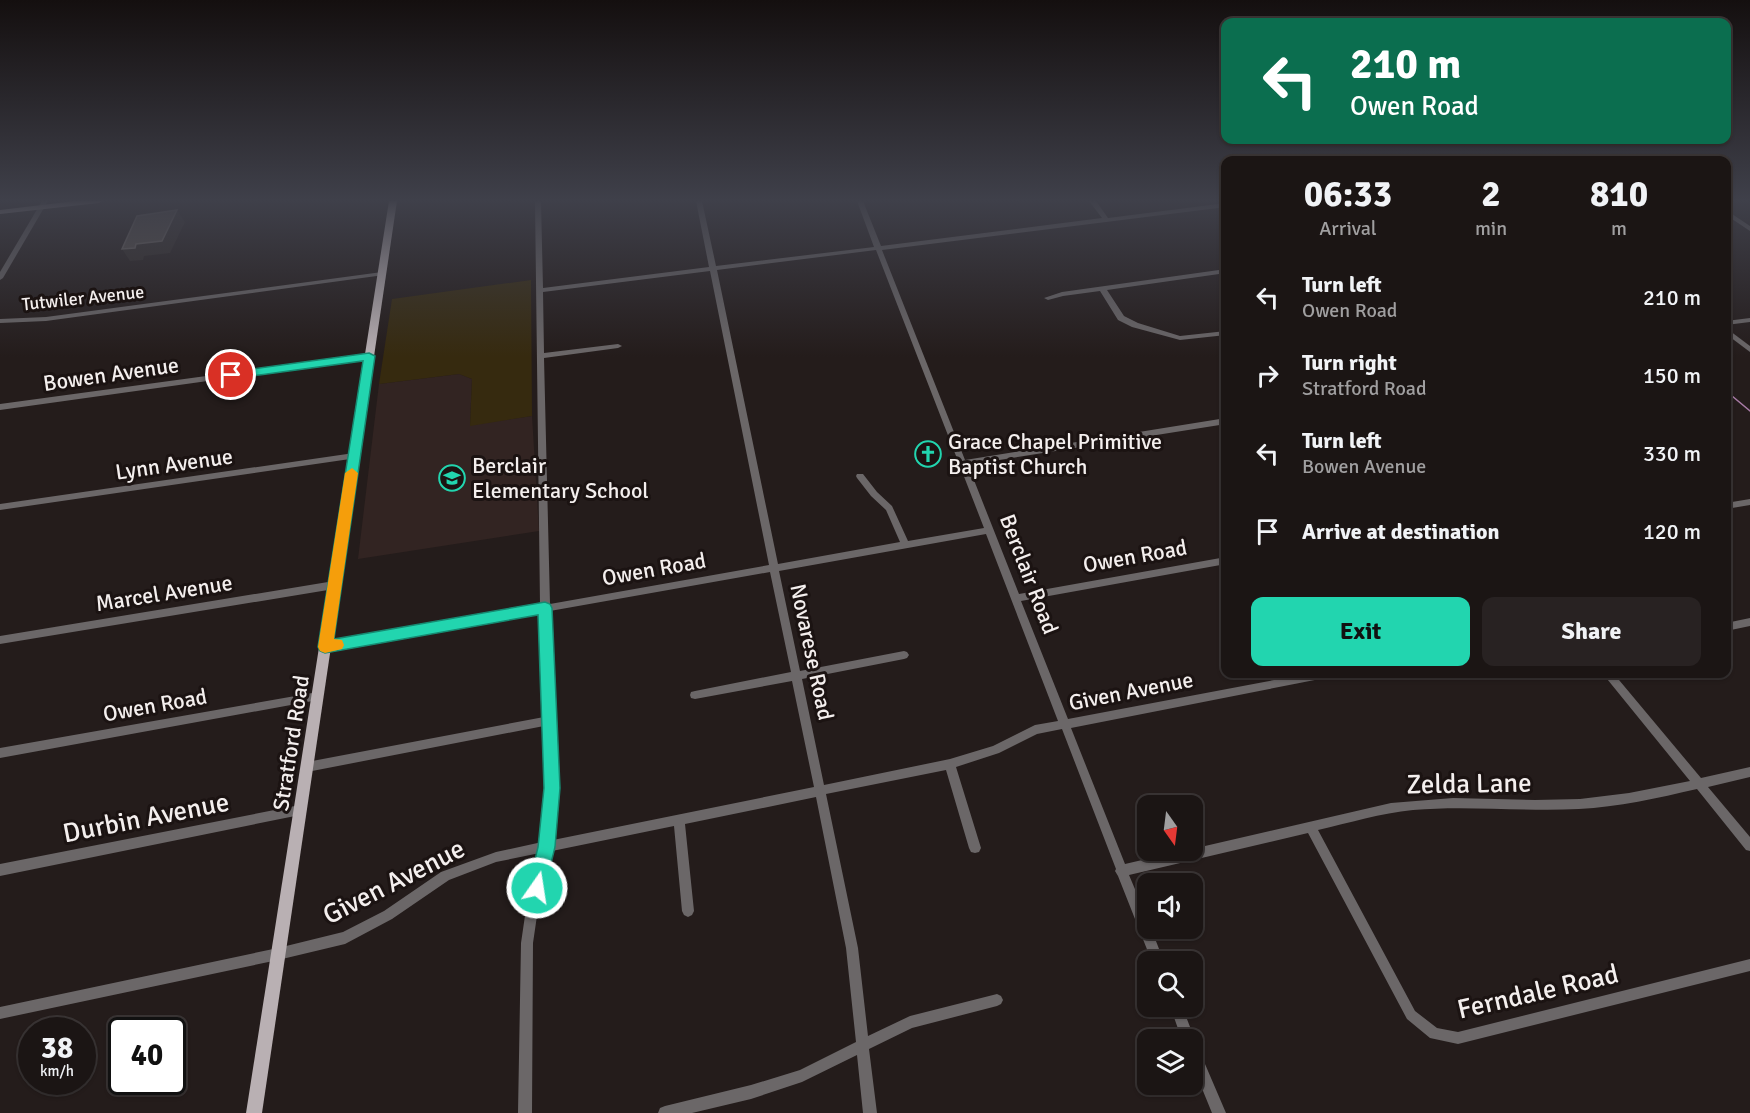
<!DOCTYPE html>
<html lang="en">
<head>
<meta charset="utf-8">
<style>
  :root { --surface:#1b1514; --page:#282222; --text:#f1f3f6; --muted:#a09fa0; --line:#393434; --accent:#22d5af }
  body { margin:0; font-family:Signika,sans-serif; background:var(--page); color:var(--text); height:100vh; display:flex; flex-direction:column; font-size:22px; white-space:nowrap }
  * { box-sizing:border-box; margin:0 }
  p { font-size:20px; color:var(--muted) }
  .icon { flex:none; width:33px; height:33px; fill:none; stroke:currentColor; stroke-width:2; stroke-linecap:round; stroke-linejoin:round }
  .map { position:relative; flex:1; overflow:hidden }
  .sheet { position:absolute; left:1221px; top:156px; width:510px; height:522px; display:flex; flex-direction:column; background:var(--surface); border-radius:12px; box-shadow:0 2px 4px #0004,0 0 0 2px var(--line) }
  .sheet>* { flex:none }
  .banner { position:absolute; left:1221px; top:18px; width:510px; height:126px; border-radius:12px; box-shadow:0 2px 4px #0004,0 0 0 2px var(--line); background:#0b6e4f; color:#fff; overflow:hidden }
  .needle { width:39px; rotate:166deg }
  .tools { position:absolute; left:1137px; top:795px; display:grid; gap:12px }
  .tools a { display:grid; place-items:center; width:66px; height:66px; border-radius:12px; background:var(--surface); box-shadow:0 2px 4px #0004,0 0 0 2px var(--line); font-size:30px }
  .speed { position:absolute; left:18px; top:1017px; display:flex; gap:12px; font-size:30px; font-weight:700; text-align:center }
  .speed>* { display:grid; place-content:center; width:78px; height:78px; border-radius:50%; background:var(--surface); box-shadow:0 2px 4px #0004,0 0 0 2px var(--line); line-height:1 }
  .speed small { font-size:15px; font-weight:400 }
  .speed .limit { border:3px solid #111; border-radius:9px; background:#fff; color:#111 }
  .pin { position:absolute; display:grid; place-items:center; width:51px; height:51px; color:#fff; margin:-26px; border:3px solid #fff; border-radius:50%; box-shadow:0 2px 6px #0007 }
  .me { position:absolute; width:66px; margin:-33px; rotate:13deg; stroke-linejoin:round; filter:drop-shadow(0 0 4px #0008) }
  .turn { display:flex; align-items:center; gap:21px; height:126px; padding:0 30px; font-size:27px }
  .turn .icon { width:78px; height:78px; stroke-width:2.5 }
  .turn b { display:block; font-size:42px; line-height:51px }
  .eta { display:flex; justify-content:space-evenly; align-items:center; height:102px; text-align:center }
  .eta b { font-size:36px; font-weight:800; line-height:42px }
  .cta { display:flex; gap:12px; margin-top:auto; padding:12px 30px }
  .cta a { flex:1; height:69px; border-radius:12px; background:var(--accent); color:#111; font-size:24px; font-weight:800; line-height:69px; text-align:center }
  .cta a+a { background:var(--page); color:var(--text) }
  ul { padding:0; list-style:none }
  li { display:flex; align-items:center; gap:18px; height:78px; padding:0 30px }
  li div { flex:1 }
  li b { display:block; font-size:22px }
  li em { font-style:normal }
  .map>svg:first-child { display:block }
</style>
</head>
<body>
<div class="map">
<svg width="1750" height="1113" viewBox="0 0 1750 1113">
  <rect width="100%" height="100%" fill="#241c1b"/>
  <path fill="#322422" d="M459,374L472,379L470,425L532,416L539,531L358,559L379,384Z"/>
  <path fill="#362a0f" d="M531,280L532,416L470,426L472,379L459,374L379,384L392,299Z"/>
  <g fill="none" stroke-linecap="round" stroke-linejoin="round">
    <path stroke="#a87ba6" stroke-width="1.5" d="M1726,391L1750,411"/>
    <g fill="#6b6768" fill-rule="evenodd">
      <path d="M42,201H48L3,278L0,280V272Z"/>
      <path d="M535,201H541L543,288L709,267L696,201H702L716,266L874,247L857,201H863L881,246L1102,218L1089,201H1096L1108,218L1226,203V207L882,250L965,460L1226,418V424L968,465L1019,594L1226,557V564L1021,601L1068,719L1306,674H1330L1328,677L1325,678L1071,728L1125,864L1185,850H1192V849L1391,803L1453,798L1535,800L1580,799L1629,793L1690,781L1603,674H1614L1701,778L1750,767V777L1708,787L1750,837V851L1746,850L1697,789C1658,798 1618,807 1579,809C1523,812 1468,805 1413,810C1381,813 1349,823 1318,830L1415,1011L1437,1028L1458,1032L1750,959V971L1458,1044L1430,1038L1407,1019L1308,833L1129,875L1148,920V928H1151L1164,962H1152L1118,876L1115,871L1116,869L1062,729L1037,734L999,753L956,767L981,848L979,852L975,853L971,852L969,848L946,770L826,794L858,948L868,1036L910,1016L997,994L1001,996L1003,1000L1001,1004L997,1006L912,1028L869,1049L877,1113H863L857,1055L802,1082L751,1099L692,1113H658L660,1108L665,1106L751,1085L800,1070L856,1042L846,948L816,797L685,824L694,911L692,915L688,917L684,915L682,911L674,826L552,851L539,902L533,943L532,1113H518L521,943L527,902L540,853L496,862L449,880L392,919L345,944L278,960L0,1019V1007L278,948L343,932L384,911L441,872L496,852L542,842L547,788L544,726L307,772L303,770L302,767L303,764L307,762L544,717L540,613L325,651L322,650L320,647L322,644L325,643L540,605ZM876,250L984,528L908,541L892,506L877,492L863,474H857L856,476L857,478L871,496L886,510L900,542L778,564L717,270ZM710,271L769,565L550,604L544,358L618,348L622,346L618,344L544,353L543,292ZM986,534L1058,721L1035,725L993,746L950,759L824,785L802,679L904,659L907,658L909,655L907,652L904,651L800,671L779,571ZM770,572L791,672L695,691L691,692L690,695L691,698L695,699L792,681L814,787L553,840L557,788L555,723L556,720L554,717L550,611Z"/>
      <path d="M1726,210L1750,226V231L1726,215Z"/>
      <path d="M1226,269V273L1107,290L1124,316L1138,323L1180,336L1226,331V335L1180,340L1132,327L1118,320L1100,291L1063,296L1048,300L1044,298L1062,292Z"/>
      <path d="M382,272L384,273V275L46,321L0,323V319L46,317Z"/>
      <path d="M1750,318V322L1726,325V321Z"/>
      <path d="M1726,328L1750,346V352L1726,334Z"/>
      <path d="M369,354L373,356L372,358L0,410V404Z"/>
      <path d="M354,453L357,454L358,456L357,458L0,510V504Z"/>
      <path d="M1750,499V505L1726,509V503Z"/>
      <path d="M334,581L337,582L339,585L337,588L334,589L0,644V636Z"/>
      <path d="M1750,618V626L1726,631V623Z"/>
      <path d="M318,692L322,693L323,696L322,699L318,700L0,758V748Z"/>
      <path d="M300,805L304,806L305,810L304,814L300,815L0,876V864Z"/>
      <path d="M1170,1006H1182L1195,1040V1042L1196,1043L1226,1113H1212L1192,1064V1040H1182Z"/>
    </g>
    <g fill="#b9b0b3" fill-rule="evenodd">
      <path d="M75,201H102L99,203L0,214V210Z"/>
      <path d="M389,201H397L262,1113H246Z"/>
    </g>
  </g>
  <path fill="#312a27" d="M177,210L185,222L170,253L144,256L143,260L130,261L122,249Z"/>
  <path fill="#5a534f" stroke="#726b68" stroke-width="1.5" d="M177,210L162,241L136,244L135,248L122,249L137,216Z"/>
  <linearGradient id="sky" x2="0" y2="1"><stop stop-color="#140f0f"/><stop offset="0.56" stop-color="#3f404a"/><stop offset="1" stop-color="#3f404a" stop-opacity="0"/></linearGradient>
  <rect width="1750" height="357" fill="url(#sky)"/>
  <path fill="#22d5af" stroke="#168a72" stroke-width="1.5" d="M369,353L375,356L334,639L545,602L550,604L552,608L560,788L555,847L545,888L543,894L537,897L530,894L528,888L538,847L544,788L538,615L325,653L320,651L318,647L363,361L231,379L225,375L231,372Z"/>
  <path fill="#f59e0b" d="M352,468L358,473L334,639L342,640L344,645L342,649L325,653L320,651L318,647L345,473Z"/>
  <defs>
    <g id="church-ring" transform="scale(1.35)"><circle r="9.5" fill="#1b1312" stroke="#22d5af" stroke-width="1.5"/><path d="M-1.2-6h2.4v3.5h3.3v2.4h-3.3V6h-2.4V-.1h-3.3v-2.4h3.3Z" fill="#22d5af"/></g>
    <g id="school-ring" transform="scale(1.35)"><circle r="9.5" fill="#1b1312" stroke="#22d5af" stroke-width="1.5"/><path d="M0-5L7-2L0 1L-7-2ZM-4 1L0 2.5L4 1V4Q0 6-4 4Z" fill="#22d5af"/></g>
  </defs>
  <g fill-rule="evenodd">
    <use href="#church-ring" x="928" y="454"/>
    <use href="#school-ring" x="452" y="478"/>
  </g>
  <g text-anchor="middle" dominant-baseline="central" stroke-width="6" stroke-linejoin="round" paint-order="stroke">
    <g font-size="18" fill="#f4efee" stroke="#1b1312">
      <text transform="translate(83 298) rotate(-6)">Tutwiler Avenue</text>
    </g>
    <g font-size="22" fill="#f4efee" stroke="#1b1312">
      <text transform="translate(111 374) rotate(-8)">Bowen Avenue</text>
      <text transform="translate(174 464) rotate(-8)">Lynn Avenue</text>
      <text transform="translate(1135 556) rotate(-10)">Owen Road</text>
      <text transform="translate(654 569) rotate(-10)">Owen Road</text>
      <text transform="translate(1029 574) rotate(69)">Berclair Road</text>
      <text transform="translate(164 593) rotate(-9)">Marcel Avenue</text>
      <text transform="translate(812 652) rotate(78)">Novarese Road</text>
      <text transform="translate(1131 691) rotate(-11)">Given Avenue</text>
      <text transform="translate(155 705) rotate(-10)">Owen Road</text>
      <text transform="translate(291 743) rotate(-81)">Stratford Road</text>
    </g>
    <g font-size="22" fill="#f4efee" stroke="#1b1312" text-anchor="start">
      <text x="948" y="441">Grace Chapel Primitive<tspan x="948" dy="25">Baptist Church</tspan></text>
      <text x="472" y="465">Berclair<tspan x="472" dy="25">Elementary School</tspan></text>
    </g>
    <g font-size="27" fill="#f4efee" stroke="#1b1312">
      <text transform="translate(1469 784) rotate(-1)">Zelda Lane</text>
      <text transform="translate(146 818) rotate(-11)">Durbin Avenue</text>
      <text transform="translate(394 882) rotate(-27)">Given Avenue</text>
      <text transform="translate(1538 992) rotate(-13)">Ferndale Road</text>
    </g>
  </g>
</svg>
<div class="tools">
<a><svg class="needle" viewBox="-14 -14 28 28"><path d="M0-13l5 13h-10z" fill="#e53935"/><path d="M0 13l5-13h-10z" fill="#a09fa0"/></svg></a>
<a><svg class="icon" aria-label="sound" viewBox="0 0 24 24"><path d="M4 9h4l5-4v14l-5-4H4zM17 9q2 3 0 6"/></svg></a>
<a><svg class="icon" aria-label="search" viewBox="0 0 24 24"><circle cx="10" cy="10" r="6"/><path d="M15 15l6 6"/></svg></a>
<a><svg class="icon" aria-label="layers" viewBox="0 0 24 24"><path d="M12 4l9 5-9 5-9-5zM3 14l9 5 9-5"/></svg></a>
</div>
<div class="speed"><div>38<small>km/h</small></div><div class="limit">40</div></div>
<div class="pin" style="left:231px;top:375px;background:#d93025"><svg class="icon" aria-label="arrive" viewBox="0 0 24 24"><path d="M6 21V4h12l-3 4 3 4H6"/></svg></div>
<svg class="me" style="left:537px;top:888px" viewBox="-20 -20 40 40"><circle r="17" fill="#22d5af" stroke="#fff" stroke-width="3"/><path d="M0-11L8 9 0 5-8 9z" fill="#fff"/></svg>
<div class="banner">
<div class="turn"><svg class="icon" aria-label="left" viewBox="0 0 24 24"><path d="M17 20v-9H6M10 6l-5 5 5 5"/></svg><div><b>210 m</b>Owen Road</div></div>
</div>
<section class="sheet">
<div class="eta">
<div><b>06:33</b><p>Arrival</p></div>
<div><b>2</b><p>min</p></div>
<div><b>810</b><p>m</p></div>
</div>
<ul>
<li><svg class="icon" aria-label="left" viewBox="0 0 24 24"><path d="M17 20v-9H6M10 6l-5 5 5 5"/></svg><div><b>Turn left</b><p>Owen Road</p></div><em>210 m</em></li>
<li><svg class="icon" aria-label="right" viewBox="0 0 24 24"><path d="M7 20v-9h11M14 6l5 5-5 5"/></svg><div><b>Turn right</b><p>Stratford Road</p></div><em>150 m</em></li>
<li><svg class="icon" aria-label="left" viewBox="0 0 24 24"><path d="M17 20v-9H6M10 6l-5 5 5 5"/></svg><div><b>Turn left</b><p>Bowen Avenue</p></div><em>330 m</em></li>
<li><svg class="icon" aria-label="arrive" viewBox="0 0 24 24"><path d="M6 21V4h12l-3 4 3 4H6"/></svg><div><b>Arrive at destination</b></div><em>120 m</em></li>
</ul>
<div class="cta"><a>Exit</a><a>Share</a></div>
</section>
</div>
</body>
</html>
